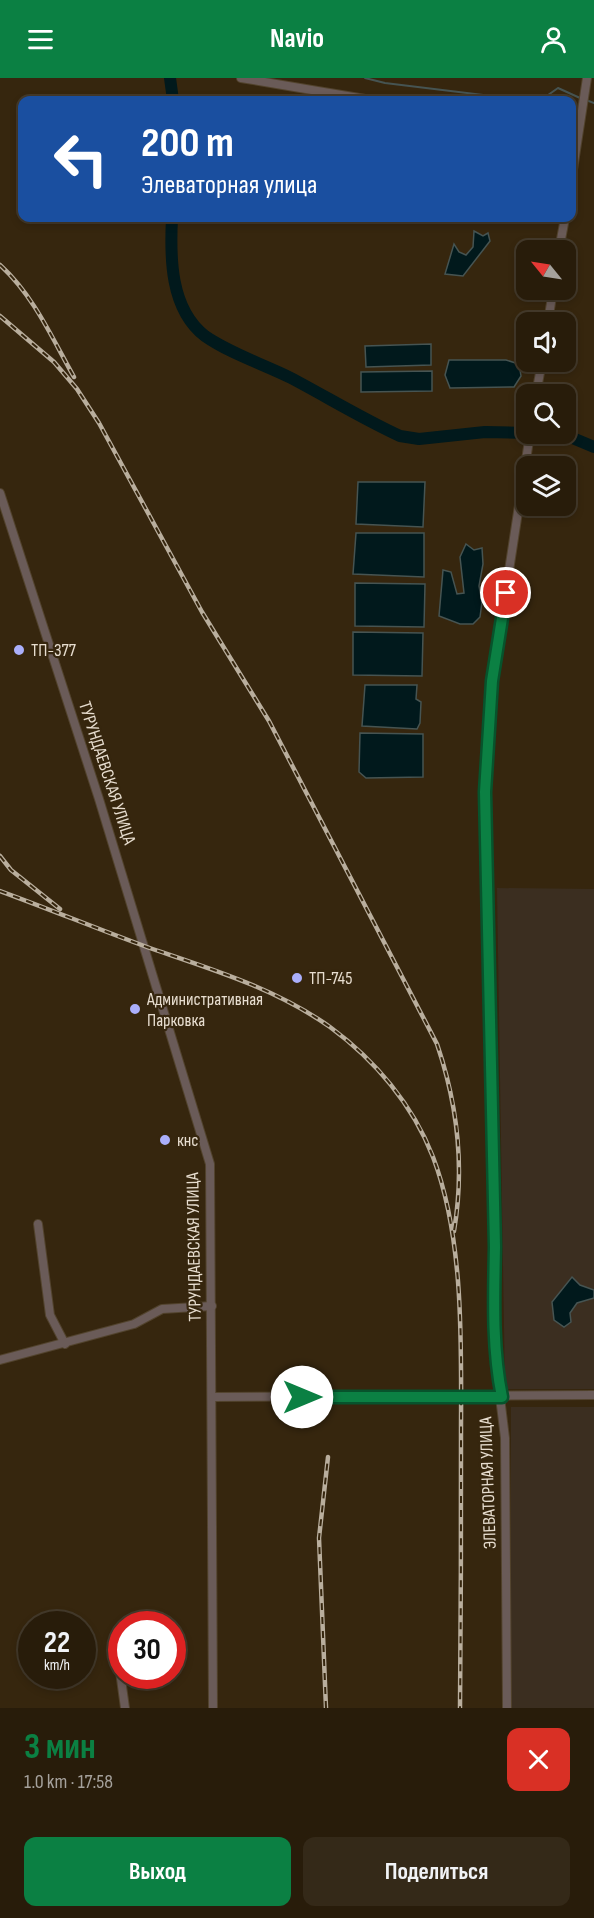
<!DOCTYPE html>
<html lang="ru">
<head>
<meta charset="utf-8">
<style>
  :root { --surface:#281c0a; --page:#342918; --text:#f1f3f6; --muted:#a5a19c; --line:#443a2b; --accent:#0b8043 }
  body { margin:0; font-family:"Sofia Sans Condensed",sans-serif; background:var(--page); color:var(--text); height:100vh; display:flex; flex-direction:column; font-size:22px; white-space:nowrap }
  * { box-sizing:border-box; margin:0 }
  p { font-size:20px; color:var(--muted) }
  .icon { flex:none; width:33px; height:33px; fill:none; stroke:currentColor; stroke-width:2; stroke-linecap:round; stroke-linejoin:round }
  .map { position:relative; height:1630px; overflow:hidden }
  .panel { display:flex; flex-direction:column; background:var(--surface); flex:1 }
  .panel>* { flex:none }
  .top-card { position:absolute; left:18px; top:18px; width:558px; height:126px; border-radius:12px; box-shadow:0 3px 9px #0003,0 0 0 2px var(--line); background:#1a4fa0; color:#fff; overflow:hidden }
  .needle { width:39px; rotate:300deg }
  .controls { position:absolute; left:516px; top:162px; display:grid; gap:12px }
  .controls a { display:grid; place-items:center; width:60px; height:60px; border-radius:12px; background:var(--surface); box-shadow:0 3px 9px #0003,0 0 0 2px var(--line); font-size:30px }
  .speed { position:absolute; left:18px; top:1533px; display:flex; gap:12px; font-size:30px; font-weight:700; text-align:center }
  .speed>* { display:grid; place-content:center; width:78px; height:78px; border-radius:50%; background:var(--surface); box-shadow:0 3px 9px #0003,0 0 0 2px var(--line); line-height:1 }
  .speed small { font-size:15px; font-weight:400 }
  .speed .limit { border:9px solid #d22; background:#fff; color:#111 }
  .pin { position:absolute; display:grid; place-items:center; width:51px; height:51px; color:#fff; margin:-26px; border:3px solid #fff; border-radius:50%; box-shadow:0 2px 6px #0007 }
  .me { position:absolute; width:66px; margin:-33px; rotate:90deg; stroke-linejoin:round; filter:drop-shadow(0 0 4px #0008) }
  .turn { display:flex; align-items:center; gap:21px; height:126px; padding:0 24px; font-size:27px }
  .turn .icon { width:78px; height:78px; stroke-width:2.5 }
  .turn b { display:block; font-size:42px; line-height:51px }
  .round { display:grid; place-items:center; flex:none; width:63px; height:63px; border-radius:12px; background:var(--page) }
  .head { display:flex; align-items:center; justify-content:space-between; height:102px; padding:0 24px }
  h1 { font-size:36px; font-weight:700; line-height:45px; color:var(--accent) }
  .primary-button { display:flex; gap:12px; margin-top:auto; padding:12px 24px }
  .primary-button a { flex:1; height:69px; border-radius:12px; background:var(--accent); color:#fff; font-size:24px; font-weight:700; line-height:69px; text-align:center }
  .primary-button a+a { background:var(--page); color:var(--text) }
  header { display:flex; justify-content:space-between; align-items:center; height:78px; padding:0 24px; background:var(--accent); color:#fff; font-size:27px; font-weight:700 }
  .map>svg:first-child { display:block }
</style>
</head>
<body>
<header><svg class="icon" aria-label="menu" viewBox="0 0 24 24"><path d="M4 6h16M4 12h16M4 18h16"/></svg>Navio<svg class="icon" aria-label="person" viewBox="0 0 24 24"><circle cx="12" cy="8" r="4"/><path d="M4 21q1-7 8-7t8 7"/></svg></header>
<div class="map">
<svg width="594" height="1630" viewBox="0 0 594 1630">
  <rect width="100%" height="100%" fill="#36260e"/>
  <g fill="#3b2e20">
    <path d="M497,810L594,811V1311H505Z"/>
    <rect x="511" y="1329" width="83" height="301"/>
  </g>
  <g fill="#01191c" stroke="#465452" stroke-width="1.5">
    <path d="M474,153L483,158L488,155L490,163L463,198L445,196L454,166L459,174L466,177L473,169Z"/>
    <path d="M431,266V287L366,289L365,268Z"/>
    <path d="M449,282H506L519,286L521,298L514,309L450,310L445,297Z"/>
    <path d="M432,293V313L361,314V294Z"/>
    <path d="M358,404H425L423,449L356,446Z"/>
    <path d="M356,455H424V499L353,496Z"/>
    <path d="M466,466L474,472L482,470L483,486L479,508L482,524L480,539L473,546H460L439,538L443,492L451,494L457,516L464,515L460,479Z"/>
    <path d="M355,505L425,506L424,549L355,548Z"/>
    <path d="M353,554L423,555L422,598L353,597Z"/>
    <path d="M365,607H417L416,621L421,624L420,645L417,651L362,648Z"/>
    <path d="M360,655L423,656V699L366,700L359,694Z"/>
    <path d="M572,1199L580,1207L594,1212V1220L577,1225L570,1235L571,1244L564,1249L554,1242L552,1224Z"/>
  </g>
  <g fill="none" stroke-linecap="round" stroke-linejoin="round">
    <g stroke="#465452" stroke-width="2">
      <path d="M365,0L385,5L525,22"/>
      <path d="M541,22L558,10L580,20"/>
      <path d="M586,22L594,25"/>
    </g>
    <g stroke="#01191c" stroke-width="12">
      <path d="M170,0L173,22"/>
      <path d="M172,140C170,179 170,231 205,258C231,276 263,286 291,300C327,319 363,341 400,358L419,361L485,354L526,355"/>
      <path d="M563,356L594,369"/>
    </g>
    <g stroke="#52432d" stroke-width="10">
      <g id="street">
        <path d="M241,0L371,22"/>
        <path d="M572,98L587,0"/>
        <path d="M559,172L565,140"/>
        <path d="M548,244L553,212"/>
        <path d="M536,316L542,284"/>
        <path d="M0,415L99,721L210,1086L213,1630"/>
        <path d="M38,1146L50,1237L65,1266"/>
        <path d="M0,1282L134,1246L162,1231L212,1228"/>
        <path d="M213,1319L594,1317"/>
        <path d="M119,1586L125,1630"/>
        <path d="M507,1630L505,1360L497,1295L494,1226L495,1169L485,714L492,603L530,356"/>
      </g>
    </g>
    <use href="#street" stroke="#6a5b58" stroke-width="8"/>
    <g stroke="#b9ae9d" stroke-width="4.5">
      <g id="rail">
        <path d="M0,187C34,218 52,260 74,299"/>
        <path d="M0,238L54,284L77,311L99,345L202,534L269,643L437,966C458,1028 465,1088 454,1153"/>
        <path d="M0,778L11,792L60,831"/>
        <path d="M0,813C49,831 98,851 147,869C211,891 275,910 330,949C375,982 413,1027 433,1079C465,1163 461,1271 461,1359C461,1449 461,1540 460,1630"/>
        <path d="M326,1630L319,1460L328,1379"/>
      </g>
    </g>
    <use href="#rail" stroke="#36260e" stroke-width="2" stroke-dasharray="7" stroke-linecap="butt"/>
  </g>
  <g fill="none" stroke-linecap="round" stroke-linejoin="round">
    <g stroke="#07532c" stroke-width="15">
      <path id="route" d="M302,1319H502C492,1270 494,1219 495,1169L485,714L492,603L506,515"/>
    </g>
    <use href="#route" stroke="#0b8043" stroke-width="10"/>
  </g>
  <g fill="#abaffb" stroke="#36260e" stroke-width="2">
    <circle cx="19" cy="572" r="6"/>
    <circle cx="297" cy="900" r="6"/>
    <circle cx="135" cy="931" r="6"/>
    <circle cx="165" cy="1062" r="6"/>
  </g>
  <g text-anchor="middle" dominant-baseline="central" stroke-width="4.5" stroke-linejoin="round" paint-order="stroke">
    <g font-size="18" fill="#e7ddcf" stroke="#36260e" text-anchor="start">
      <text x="31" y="572">ТП-377</text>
      <text x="309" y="900">ТП-745</text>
      <text x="147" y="921">Административная<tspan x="147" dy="21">Парковка</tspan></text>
      <text x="177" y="1062">кнс</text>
    </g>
    <g font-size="18" fill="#e7ddcf" stroke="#36260e">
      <text transform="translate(107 695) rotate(72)">ТУРУНДАЕВСКАЯ УЛИЦА</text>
      <text transform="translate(194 1169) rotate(-91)">ТУРУНДАЕВСКАЯ УЛИЦА</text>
      <text transform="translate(488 1405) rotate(-92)">ЭЛЕВАТОРНАЯ УЛИЦА</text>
    </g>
  </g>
</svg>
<div class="controls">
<a><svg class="needle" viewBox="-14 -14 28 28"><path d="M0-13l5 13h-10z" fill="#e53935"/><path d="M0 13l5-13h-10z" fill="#a5a19c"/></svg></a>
<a><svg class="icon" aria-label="sound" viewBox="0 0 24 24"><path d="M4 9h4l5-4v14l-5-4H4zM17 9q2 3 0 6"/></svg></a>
<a><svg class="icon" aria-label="search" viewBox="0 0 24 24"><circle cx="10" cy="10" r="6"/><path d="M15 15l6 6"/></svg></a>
<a><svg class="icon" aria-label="layers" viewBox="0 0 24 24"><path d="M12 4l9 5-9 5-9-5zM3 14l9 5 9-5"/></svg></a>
</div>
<div class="speed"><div>22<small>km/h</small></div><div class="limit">30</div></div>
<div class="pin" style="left:506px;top:515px;background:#d93025"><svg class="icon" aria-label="arrive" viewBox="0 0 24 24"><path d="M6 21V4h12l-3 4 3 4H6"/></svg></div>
<svg class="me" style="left:302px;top:1319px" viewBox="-20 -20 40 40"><circle r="19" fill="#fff"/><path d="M0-13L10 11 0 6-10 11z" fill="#0b8043"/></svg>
<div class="top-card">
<div class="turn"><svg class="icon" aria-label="left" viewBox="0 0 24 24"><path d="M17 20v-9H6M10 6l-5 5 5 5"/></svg><div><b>200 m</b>Элеваторная улица</div></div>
</div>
</div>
<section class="panel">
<div class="head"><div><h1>3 мин</h1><p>1.0 km · 17:58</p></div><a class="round" style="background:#d93025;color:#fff"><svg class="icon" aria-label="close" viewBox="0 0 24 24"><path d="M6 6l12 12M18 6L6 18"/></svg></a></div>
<div class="primary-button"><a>Выход</a><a>Поделиться</a></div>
</section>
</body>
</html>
